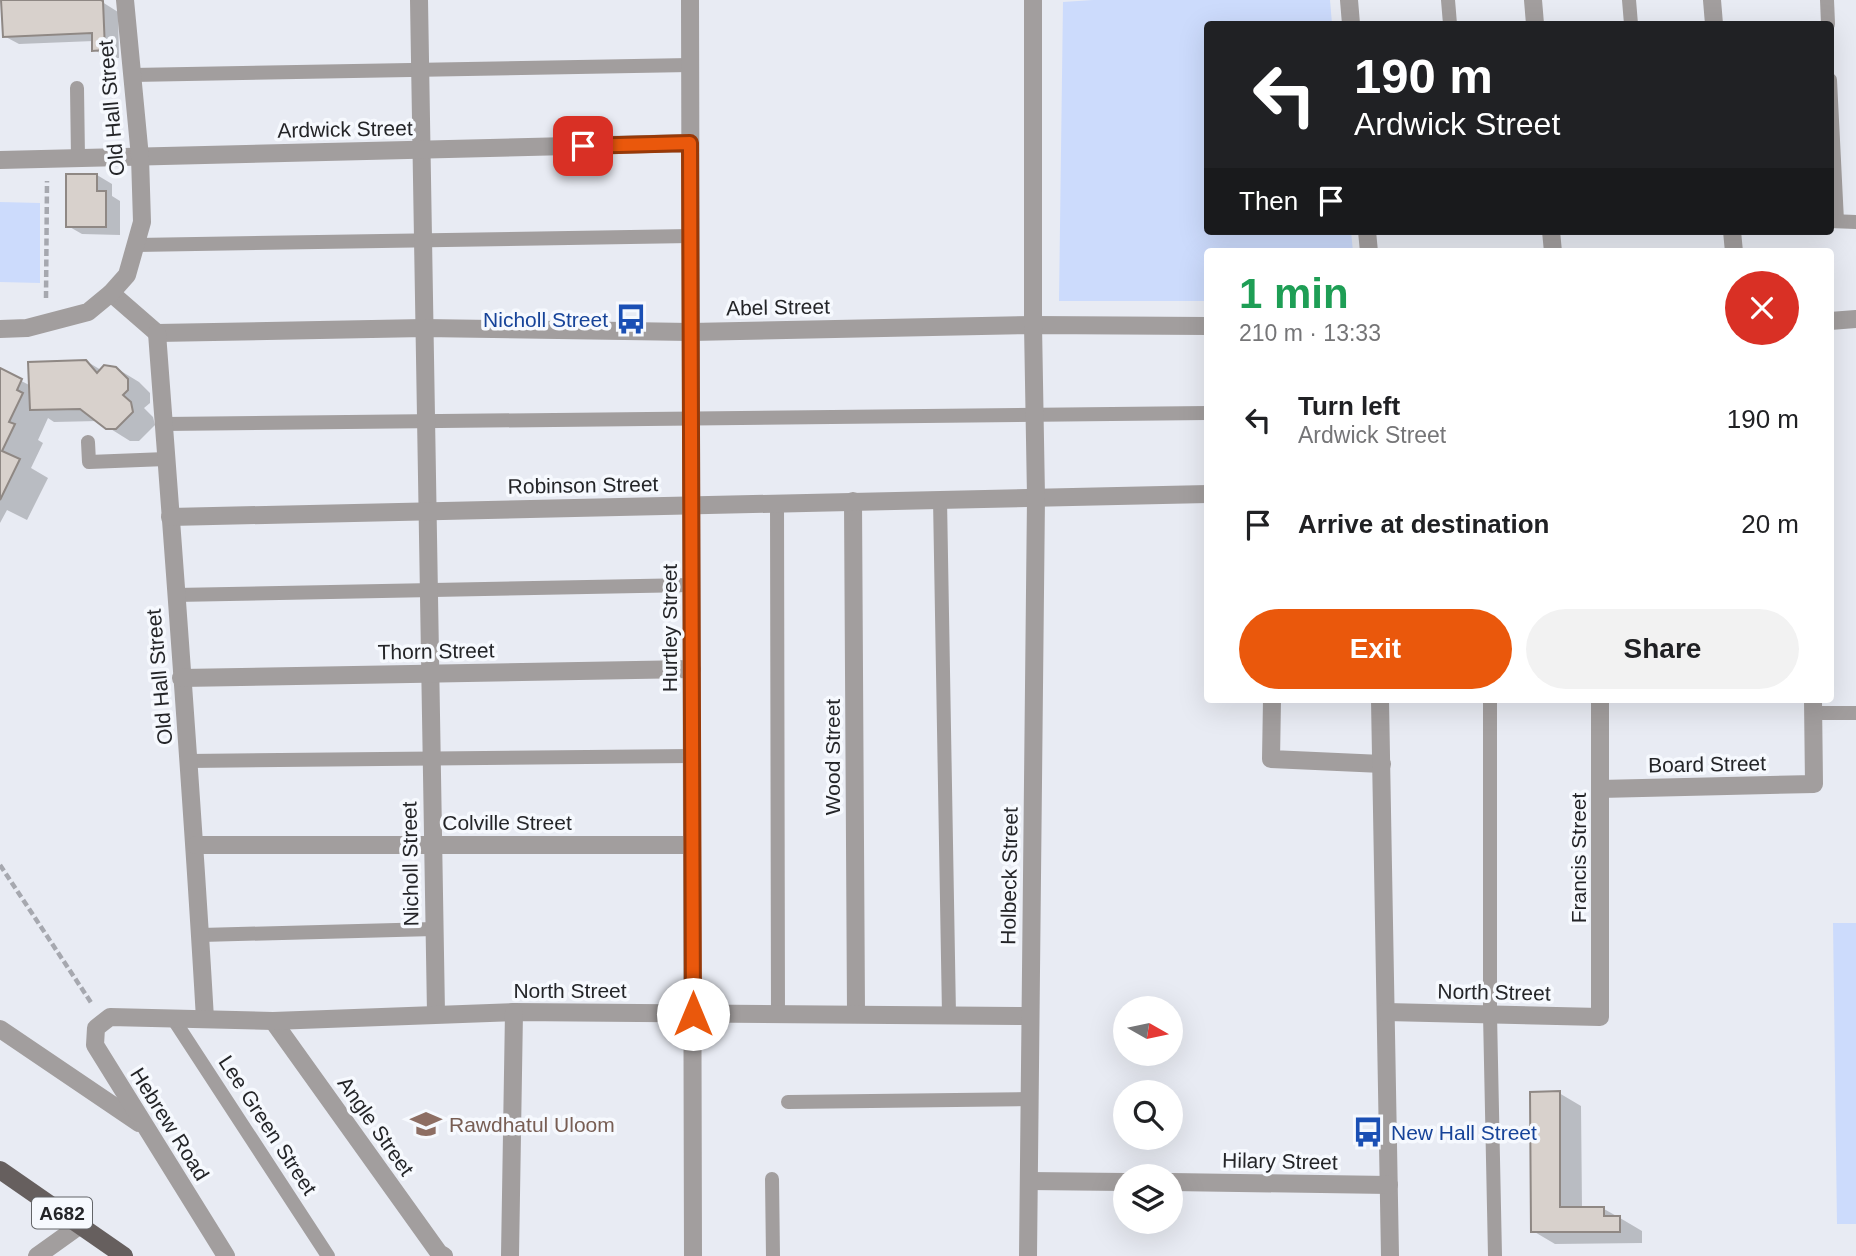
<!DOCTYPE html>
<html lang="en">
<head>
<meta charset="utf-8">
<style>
  :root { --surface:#fff; --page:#f2f2f2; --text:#202124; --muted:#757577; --accent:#ea580c }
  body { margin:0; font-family:Helvetica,sans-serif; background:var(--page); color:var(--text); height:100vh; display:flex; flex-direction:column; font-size:26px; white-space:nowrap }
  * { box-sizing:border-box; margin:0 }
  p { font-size:23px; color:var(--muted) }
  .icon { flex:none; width:38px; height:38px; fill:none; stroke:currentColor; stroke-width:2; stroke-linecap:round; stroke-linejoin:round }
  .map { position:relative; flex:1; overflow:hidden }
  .panel { position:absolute; left:1204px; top:248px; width:630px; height:455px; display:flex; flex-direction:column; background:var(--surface); border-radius:7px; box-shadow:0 7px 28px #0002 }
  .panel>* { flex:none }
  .top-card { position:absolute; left:1204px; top:21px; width:630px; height:214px; border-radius:7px; box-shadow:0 7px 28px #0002; background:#202124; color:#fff; overflow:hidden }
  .needle { width:46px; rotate:99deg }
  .controls { position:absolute; left:1113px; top:996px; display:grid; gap:14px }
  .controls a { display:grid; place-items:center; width:70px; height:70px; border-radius:50%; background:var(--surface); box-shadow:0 7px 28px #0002; font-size:35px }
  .pin { position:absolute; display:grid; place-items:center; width:60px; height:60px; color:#fff; margin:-30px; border-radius:14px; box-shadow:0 4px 10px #0006 }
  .me { position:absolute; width:77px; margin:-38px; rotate:0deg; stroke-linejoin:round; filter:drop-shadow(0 0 5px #0008) }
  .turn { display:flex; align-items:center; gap:24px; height:147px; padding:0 35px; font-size:32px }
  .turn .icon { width:91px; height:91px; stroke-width:2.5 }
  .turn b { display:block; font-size:49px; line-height:60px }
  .then { display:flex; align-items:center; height:66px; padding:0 35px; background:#0003; gap:14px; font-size:26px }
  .round { display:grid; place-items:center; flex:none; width:74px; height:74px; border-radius:37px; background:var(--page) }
  .headline { display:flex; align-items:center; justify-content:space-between; height:119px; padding:0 35px }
  h1 { font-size:42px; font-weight:600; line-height:52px; color:#1e9e55 }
  .cta { display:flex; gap:14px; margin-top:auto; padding:14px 35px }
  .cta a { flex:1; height:80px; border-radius:42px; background:var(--accent); color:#fff; font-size:28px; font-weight:600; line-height:80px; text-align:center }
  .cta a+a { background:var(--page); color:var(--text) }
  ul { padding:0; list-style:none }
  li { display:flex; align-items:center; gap:21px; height:105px; padding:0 35px }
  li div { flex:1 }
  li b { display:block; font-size:26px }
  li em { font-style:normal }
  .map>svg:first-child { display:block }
</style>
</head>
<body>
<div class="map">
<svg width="1856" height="1256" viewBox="0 0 1856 1256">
  <rect width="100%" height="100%" fill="#e8ebf3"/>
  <g fill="#ccdbfc">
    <path d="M1093,0H1330L1332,24H1208V231H1351L1353,252H1208L1207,301H1059L1063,2Z"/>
    <path d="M0,202L40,203V283L0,282Z"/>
    <path d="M1833,923H1856V1224H1837Z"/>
  </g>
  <g fill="#0003">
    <path d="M36,0H99L118,12L119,58H109L94,50V41L19,44L4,36Z"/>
    <path d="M97,175L112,184V196L120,201V235L82,234L68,226V176Z"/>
    <path d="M86,361L101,370L116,368L139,382L150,393V403L144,408L153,417L155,425L139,441H130L98,421L54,422L48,418L38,440L43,443L31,468L48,478L27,520L7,510L0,523V370L31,386Z"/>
    <path d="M1559,1093L1581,1106L1582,1209H1604L1620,1218L1642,1231V1243L1555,1244L1533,1231Z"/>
  </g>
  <g fill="#d8d1cc" stroke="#8f8884" stroke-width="2">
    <path d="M1,0H101L103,1L105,50L92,51V33L3,37Z"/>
    <path d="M66,174H97V191H106V227H66Z"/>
    <path d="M86,360L97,373L104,365L116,367L128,379V390L123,395L131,402L133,412L116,429H106L80,409L30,410L28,362Z"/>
    <path d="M0,368L22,379L17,390L23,393L9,422L15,424L2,451L20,459L0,500Z"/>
    <path d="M1560,1091V1207H1604V1216H1620V1232H1531L1530,1092Z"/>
  </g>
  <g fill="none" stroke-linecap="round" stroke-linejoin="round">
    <g stroke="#a6a8af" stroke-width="4.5" stroke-dasharray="7 3.5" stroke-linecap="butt">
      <path d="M46,298L47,181"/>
      <path d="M0,865L92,1004"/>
    </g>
    <g stroke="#a29e9e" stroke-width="14">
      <path d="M1448,0L1450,24"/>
      <path d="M1629,0L1631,24"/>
      <path d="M1827,0L1828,24"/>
      <path d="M132,75L690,65"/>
      <path d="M1830,80L1837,221"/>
      <path d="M77,88L78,158"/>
      <path d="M1830,221L1856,222"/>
      <path d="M136,245L691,236"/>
      <path d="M164,424L1208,413"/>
      <path d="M88,442L89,462L166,459"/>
      <path d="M940,499L949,1015"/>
      <path d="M777,503L778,1014"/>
      <path d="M175,595L692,585"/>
      <path d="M1490,700V1014L1495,1256"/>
      <path d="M1813,713H1856"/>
      <path d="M188,761L692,756"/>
      <path d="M201,935L434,929"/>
      <path d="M172,1017L328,1256"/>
      <path d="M788,1102L1029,1099"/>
      <path d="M772,1179L773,1256"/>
    </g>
    <g stroke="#a29e9e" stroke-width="18">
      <path d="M419,0L436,1013"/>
      <path d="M690,0L693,1256"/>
      <path d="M1349,0L1351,24"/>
      <path d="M1533,0L1535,24"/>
      <path d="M1712,0L1714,24"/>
      <path d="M0,160L690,143"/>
      <path d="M1367,231L1369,252"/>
      <path d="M1551,231L1553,252"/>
      <path d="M1732,231L1734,252"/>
      <path d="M111,293L157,333L424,328L691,332L1033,325L1208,326"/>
      <path d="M1830,321L1856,319"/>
      <path d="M0,329L27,328L88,312L111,293L127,275L142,222L140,157L125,0"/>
      <path d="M157,333C174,561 192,790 205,1019"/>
      <path d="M853,501L856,1013"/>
      <path d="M170,517L1208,494"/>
      <path d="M181,678L692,669"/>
      <path d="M1272,700L1271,759L1382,764"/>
      <path d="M1380,700L1390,1256"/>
      <path d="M1600,789L1814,784L1813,700"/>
      <path d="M196,845H692"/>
      <path d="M1386,1012L1600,1017V700"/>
      <path d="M273,1021L439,1253L444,1256"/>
      <path d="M0,1029L139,1123"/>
      <path d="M1029,1181L1125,1182"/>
      <path d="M1171,1182L1389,1185"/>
      <path d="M37,1256L79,1226"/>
      <path d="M226,1256L95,1045L96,1028L110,1017L273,1021L514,1012L1030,1016"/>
      <path d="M510,1256L514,1012"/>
      <path d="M1028,1256L1036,497L1033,325V0"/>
    </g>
    <path stroke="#665f5e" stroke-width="18" d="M0,1170L124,1256"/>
  </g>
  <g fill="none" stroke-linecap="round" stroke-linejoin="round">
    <g stroke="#983908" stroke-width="18">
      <path id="route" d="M583,146L690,143L693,1014"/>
    </g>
    <use href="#route" stroke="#ea580c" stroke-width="12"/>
  </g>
  <defs>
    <g id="bus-bare" transform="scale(2.415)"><path d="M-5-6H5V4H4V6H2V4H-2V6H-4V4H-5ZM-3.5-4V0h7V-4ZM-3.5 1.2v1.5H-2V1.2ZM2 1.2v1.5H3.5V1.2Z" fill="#1a4fb4" stroke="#f6f9fe" stroke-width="2.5" paint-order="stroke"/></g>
    <g id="school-bare" transform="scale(2.415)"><path d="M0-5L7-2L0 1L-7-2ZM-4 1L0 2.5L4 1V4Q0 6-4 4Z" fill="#8d6e63" stroke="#f6f9fe" stroke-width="2.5" paint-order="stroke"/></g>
  </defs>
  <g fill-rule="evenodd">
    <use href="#bus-bare" x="631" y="319"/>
    <use href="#school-bare" x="426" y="1124"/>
    <use href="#bus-bare" x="1368" y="1132"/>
  </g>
  <g text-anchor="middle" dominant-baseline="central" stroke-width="7" stroke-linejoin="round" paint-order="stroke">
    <rect fill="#f6f9fe" stroke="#636568" stroke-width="2" x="32" y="1197.5" width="60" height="31" rx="5"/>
    <g font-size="19" font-weight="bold" fill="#242528">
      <text x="62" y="1213">A682</text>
    </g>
    <g font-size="21" fill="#242528" stroke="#f6f9fe">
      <text transform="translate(111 108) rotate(-95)">Old Hall Street</text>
      <text transform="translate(345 129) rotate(-1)">Ardwick Street</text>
      <text transform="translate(778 307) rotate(-1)">Abel Street</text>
      <text transform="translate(583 485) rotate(-1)">Robinson Street</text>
      <text transform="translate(669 628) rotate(-90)">Hurtley Street</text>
      <text transform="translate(436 651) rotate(-1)">Thorn Street</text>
      <text transform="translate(159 677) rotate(-95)">Old Hall Street</text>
      <text transform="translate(832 757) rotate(-90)">Wood Street</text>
      <text transform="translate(1707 764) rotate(-1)">Board Street</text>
      <text x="507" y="822">Colville Street</text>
      <text transform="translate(1578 858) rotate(-90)">Francis Street</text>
      <text transform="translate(410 864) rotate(-91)">Nicholl Street</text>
      <text transform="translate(1009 876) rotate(-89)">Holbeck Street</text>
      <text x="570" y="990">North Street</text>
      <text transform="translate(1494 992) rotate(1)">North Street</text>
      <text transform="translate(170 1124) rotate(58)">Hebrew Road</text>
      <text transform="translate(268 1125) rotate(57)">Lee Green Street</text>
      <text transform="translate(376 1126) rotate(55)">Angle Street</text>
      <text transform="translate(1280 1161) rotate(1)">Hilary Street</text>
    </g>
    <g font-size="21" fill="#164399" stroke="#f6f9fe" text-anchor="end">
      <text x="608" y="319">Nicholl Street</text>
      <text x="1391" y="1132" text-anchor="start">New Hall Street</text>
    </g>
    <g font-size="21" fill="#785e54" stroke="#f6f9fe" text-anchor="start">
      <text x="449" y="1124">Rawdhatul Uloom</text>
    </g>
  </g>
</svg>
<div class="controls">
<a><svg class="needle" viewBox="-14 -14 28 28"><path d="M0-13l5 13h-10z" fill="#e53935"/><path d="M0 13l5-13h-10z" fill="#757577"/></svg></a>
<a><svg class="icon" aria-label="search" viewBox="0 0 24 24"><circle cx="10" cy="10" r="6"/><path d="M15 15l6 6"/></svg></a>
<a><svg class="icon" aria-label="layers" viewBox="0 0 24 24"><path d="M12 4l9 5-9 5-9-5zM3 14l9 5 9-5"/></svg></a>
</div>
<div class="pin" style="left:583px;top:146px;background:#d93025"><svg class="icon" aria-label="arrive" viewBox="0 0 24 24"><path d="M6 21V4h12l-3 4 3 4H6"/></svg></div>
<svg class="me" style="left:693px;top:1014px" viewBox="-20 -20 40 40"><circle r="19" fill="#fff"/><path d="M0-13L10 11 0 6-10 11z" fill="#ea580c"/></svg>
<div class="top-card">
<div class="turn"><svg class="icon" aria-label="left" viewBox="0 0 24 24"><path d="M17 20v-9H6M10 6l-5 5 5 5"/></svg><div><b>190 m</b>Ardwick Street</div></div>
<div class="then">Then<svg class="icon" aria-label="arrive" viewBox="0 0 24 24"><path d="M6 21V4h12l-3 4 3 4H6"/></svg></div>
</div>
<section class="panel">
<div class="headline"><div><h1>1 min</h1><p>210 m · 13:33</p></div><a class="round" style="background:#d93025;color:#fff"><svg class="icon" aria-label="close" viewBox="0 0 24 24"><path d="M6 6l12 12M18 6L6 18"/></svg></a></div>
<ul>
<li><svg class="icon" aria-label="left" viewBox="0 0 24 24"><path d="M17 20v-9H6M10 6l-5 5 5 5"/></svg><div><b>Turn left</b><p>Ardwick Street</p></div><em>190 m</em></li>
<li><svg class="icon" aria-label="arrive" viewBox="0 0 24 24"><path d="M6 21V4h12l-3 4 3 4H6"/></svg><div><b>Arrive at destination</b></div><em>20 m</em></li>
</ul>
<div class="cta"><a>Exit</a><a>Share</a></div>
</section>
</div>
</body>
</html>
